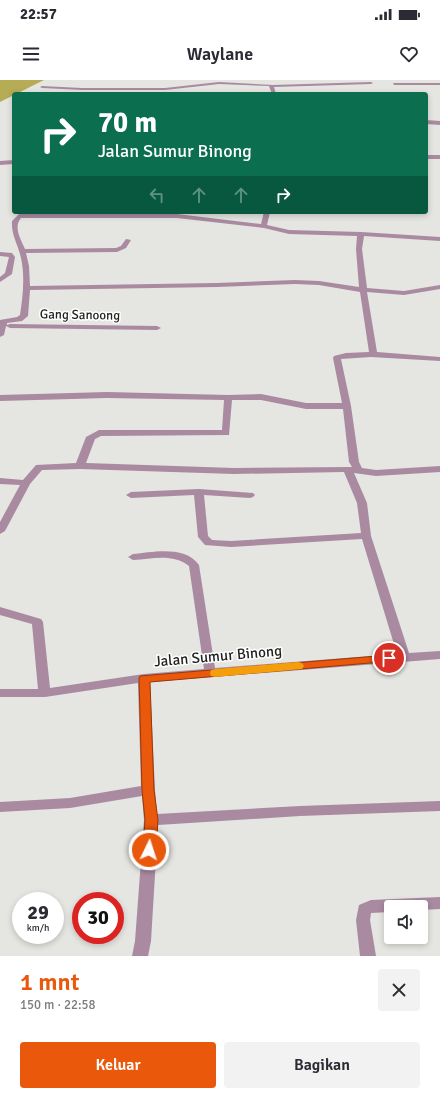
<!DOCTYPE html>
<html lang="id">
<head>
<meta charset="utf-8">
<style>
  :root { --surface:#fff; --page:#f2f2f3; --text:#2b2b33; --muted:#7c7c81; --accent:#ea580c }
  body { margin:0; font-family:Signika,sans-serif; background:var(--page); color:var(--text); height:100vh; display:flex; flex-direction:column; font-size:15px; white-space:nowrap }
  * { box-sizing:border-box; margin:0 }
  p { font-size:13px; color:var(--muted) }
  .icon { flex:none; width:22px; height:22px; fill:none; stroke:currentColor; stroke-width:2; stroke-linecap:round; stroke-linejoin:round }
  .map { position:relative; height:876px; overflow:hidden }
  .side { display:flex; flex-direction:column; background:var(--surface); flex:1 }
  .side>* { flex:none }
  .top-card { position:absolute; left:12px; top:12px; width:416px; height:122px; border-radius:4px; box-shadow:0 2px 6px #0003; background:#0b6e4f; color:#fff; overflow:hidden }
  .tools { position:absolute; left:384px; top:820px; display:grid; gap:8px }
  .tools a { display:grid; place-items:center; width:44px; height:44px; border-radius:4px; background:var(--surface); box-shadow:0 2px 6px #0003; font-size:20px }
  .speed { position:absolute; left:12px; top:812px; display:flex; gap:8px; font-size:20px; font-weight:700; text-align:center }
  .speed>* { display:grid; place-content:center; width:52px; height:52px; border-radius:50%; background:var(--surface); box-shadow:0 2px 6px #0003; line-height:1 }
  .speed small { font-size:10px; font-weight:400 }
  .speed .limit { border:6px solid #d22; background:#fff; color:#111 }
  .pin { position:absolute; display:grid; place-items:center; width:34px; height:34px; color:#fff; margin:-17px; border:2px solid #fff; border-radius:50%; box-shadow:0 1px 4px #0007 }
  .me { position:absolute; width:44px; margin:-22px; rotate:4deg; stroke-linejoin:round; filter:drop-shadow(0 0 3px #0008) }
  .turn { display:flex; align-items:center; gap:14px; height:84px; padding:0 20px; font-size:18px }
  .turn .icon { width:52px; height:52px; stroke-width:2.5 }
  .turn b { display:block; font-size:28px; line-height:34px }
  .lanes { display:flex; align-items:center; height:38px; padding:0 20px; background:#0003; justify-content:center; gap:20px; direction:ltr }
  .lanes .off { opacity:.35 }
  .round { display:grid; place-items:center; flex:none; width:42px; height:42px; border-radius:4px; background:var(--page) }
  .summary { display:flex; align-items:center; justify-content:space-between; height:68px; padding:0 20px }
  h1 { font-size:24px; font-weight:600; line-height:30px; color:var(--accent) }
  .cta { display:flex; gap:8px; margin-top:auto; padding:8px 20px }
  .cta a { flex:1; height:46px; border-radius:4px; background:var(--accent); color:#fff; font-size:16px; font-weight:600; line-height:46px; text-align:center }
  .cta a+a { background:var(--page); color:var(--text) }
  .status { display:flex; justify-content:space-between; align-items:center; height:28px; padding:0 20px; background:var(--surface); direction:ltr }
  .status svg { height:11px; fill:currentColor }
  header { display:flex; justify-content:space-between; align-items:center; height:52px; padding:0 20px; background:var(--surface); font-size:18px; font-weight:600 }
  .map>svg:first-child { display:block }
</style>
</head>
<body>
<div class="status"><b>22:57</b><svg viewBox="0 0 49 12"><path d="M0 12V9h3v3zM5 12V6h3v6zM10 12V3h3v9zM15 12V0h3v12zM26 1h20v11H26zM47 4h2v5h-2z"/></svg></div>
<header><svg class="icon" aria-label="menu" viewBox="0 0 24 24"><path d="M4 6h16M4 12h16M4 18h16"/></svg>Waylane<svg class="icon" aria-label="heart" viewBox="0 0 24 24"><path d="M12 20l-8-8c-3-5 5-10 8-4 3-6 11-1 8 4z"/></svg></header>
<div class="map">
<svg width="440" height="876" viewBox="0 0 440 876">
  <rect width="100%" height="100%" fill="#e5e5e1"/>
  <path fill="#b6ac56" d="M0,0H44L0,22Z"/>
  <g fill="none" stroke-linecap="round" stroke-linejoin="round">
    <path fill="#a98aa1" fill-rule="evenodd" d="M393,3H440V5H394Z"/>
    <g fill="#a98aa1" fill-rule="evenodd">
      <path d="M219,2L273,5L371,2L373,3L371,4L274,7L276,14H272L269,6L219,4L165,10H82L42,8L40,7L42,6L82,8H165Z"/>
      <path d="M426,40L440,41V45L426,44Z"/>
      <rect x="426" y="75" width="14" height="4"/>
      <path d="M14,80V84L0,85V81Z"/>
      <path d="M264,132H270L267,145L289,150L361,152L440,157V161L364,156L362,169L367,208L404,211L440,205V209L404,215L367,212L377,272L440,277V281L371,277L341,279L351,326L359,382L362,388L376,390L440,386V392L376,396L354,393L367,423L371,456L409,573L440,571V579L150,602L155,710L157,734L300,726L440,721V731L300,736L158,745L151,861L148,876H132L135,861L144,740L142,716L70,728L0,732V722L70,718L141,706L138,603L45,617H0V609H38L32,544L0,535V527L41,539L43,542L50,608L144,594L204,589L189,486C173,473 152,479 133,480L128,477L133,474C153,472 185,465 199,485L215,588L397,574L362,459L231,467L205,465L198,457L194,415L131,418L126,415L131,412L199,409L253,413L255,415L253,417L250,418L204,415L208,456L212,460L231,461L361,453L357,423L344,392L234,394L80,389L42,390L30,404L5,451L0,454V442L20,405L0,404V398L23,400L36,385L76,383L86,357L99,350H222L224,320L107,318L0,321V315L107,312L228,315L261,314L306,323H342L333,278L334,276L346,273L369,272L360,212L319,205L295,204L217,207L30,210L28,236L22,241L7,243V245L10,244L157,246L161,248L157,250L10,248L6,246L4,255L0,257V240L17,237L20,235C23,216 25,196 21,178C18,164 11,155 12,141L19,134H177L261,144ZM21,138H177L264,148L289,154L357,156L356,169L359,207L319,201L295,200L217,203L30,206L29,186L26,173L117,172L126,168L131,160L126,159L121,166L116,168L25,169C21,160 13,147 21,138ZM232,320H261L306,329H343L349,382L352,387L234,388L86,383L95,359L101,356L229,355Z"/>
      <path d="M0,172L12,173L15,177L12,194L0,202V197L5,193L9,177L0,176Z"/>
      <path d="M440,817V829L421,830V827H391V832L371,833L370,840L376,876H360L356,840L359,825L371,820Z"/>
    </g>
  </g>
  <path fill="#ea580c" stroke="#983908" d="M389,575L393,576L395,578L393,581L150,602L154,710L158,740L156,770L154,774L149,775L145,774L143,770L145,740L142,710L139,598L140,596Z"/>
  <path fill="#f59e0b" d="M298,582L302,583L304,586L302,589L215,597L211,596L210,593L211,590L215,589Z"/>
  <g text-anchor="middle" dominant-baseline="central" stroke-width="3" stroke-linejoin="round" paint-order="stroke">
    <g font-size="13" fill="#222220" stroke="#fff">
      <text transform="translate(80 235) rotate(1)">Gang Sanoong</text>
    </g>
    <g font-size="15" fill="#222220" stroke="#fff">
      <text transform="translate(218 576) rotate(-5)">Jalan Sumur Binong</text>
    </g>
  </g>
</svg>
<div class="tools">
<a><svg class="icon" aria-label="sound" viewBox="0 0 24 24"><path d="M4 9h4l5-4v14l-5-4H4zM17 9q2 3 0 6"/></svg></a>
</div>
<div class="speed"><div>29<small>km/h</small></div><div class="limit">30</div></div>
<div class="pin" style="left:389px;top:578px;background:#d93025"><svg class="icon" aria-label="arrive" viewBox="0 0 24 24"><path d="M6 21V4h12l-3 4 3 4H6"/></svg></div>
<svg class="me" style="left:149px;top:770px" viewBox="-20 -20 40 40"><circle r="17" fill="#ea580c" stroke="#fff" stroke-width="3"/><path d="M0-11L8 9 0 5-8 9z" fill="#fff"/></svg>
<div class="top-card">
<div class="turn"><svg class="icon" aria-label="right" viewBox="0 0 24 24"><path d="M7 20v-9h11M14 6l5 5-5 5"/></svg><div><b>70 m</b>Jalan Sumur Binong</div></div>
<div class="lanes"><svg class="icon off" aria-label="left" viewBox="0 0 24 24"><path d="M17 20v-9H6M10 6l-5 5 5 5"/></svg><svg class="icon off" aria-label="ahead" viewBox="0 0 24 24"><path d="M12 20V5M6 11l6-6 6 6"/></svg><svg class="icon off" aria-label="ahead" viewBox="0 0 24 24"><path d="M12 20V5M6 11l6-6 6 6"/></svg><svg class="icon" aria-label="right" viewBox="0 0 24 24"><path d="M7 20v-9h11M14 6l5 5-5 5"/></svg></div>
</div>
</div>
<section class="side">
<div class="summary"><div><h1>1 mnt</h1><p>150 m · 22:58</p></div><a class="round"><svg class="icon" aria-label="close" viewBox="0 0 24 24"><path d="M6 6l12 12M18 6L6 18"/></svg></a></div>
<div class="cta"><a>Keluar</a><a>Bagikan</a></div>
</section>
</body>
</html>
